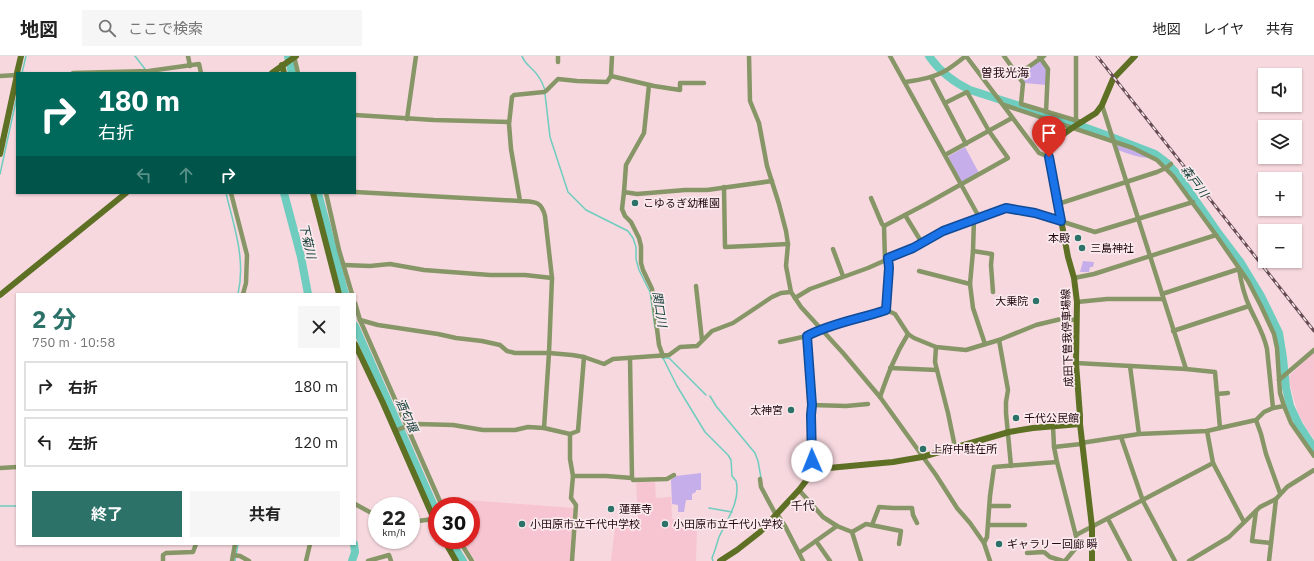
<!DOCTYPE html>
<html lang="ja">
<head>
<meta charset="utf-8">
<style>
  :root { --surface:#fff; --page:#f6f6f6; --text:#222; --muted:#767676; --line:#e0e0e0; --accent:#2c7268 }
  body { margin:0; font-family:"IBM Plex Sans","Noto Sans JP",sans-serif; background:var(--page); color:var(--text); height:100vh; display:flex; flex-direction:column; font-size:15px; white-space:nowrap }
  * { box-sizing:border-box; margin:0 }
  p { font-size:13px; color:var(--muted) }
  .icon { flex:none; width:22px; height:22px; fill:none; stroke:currentColor; stroke-width:2; stroke-linecap:round; stroke-linejoin:round }
  .map { position:relative; flex:1; overflow:hidden }
  .drawer { position:absolute; left:16px; top:237px; width:340px; height:252px; display:flex; flex-direction:column; background:var(--surface); border-radius:0px; box-shadow:0 1px 3px #0004 }
  .drawer>* { flex:none }
  .top-card { position:absolute; left:16px; top:16px; width:340px; height:122px; border-radius:0px; box-shadow:0 1px 3px #0004; background:#00695c; color:#fff; overflow:hidden }
  .buttons { position:absolute; left:1258px; top:12px; display:grid; gap:8px }
  .buttons a { display:grid; place-items:center; width:44px; height:44px; border-radius:0px; background:var(--surface); box-shadow:0 1px 3px #0004; font-size:20px }
  .speed { position:absolute; left:368px; top:441px; display:flex; gap:8px; font-size:20px; font-weight:700; text-align:center }
  .speed>* { display:grid; place-content:center; width:52px; height:52px; border-radius:50%; background:var(--surface); box-shadow:0 1px 3px #0004; line-height:1 }
  .speed small { font-size:10px; font-weight:400 }
  .speed .limit { border:6px solid #d22; background:#fff; color:#111 }
  .pin { position:absolute; display:grid; place-items:center; width:34px; height:34px; color:#fff; margin:-41px -17px; border-radius:50% 50% 50% 0; rotate:-45deg; box-shadow:0 0 4px #0007 }
  .pin .icon { rotate:45deg }
  .me { position:absolute; width:44px; margin:-22px; rotate:359deg; stroke-linejoin:round; filter:drop-shadow(0 0 3px #0008) }
  .turn { display:flex; align-items:center; gap:14px; height:84px; padding:0 16px; font-size:18px }
  .turn .icon { width:52px; height:52px; stroke-width:2.5 }
  .turn b { display:block; font-size:28px; line-height:34px }
  .lanes { display:flex; align-items:center; height:38px; padding:0 16px; background:#0003; justify-content:center; gap:20px; direction:ltr }
  .lanes .off { opacity:.35 }
  .round { display:grid; place-items:center; flex:none; width:42px; height:42px; border-radius:0px; background:var(--page) }
  .overview { display:flex; align-items:center; justify-content:space-between; height:68px; padding:0 16px }
  h1 { font-size:24px; font-weight:700; line-height:30px; color:var(--accent) }
  .button { display:flex; gap:8px; margin-top:auto; padding:8px 16px }
  .button a { flex:1; height:46px; border-radius:0px; background:var(--accent); color:#fff; font-size:16px; font-weight:700; line-height:46px; text-align:center }
  .button a+a { background:var(--page); color:var(--text) }
  ul { padding:0; list-style:none }
  li { display:flex; align-items:center; gap:12px; height:50px; margin:0 8px 6px; padding:0 8px; border:2px solid var(--line); border-radius:0px }
  li div { flex:1 }
  li b { display:block; font-size:15px }
  li em { font-style:normal }
  header { display:flex; align-items:center; gap:24px; box-sizing:border-box; height:56px; padding:0 20px; background:var(--surface); border-bottom:1px solid var(--line) }
  header strong { font-size:19px }
  nav { display:flex; gap:22px; margin-inline-start:auto; font-size:14px }
  .search { width:280px; height:36px; background:var(--page); display:flex; align-items:center; gap:10px; box-sizing:border-box; padding:0 14px; border-radius:0px; color:var(--muted); font-size:15px }
  .map>svg:first-child { display:block }
</style>
</head>
<body>
<header>
<strong>地図</strong>
<div class="search"><svg class="icon" aria-label="search" viewBox="0 0 24 24"><circle cx="10" cy="10" r="6"/><path d="M15 15l6 6"/></svg>ここで検索</div>
<nav><a>地図</a><a>レイヤ</a><a>共有</a></nav>
</header>
<div class="map">
<svg width="1314" height="505" viewBox="0 0 1314 505">
  <rect width="100%" height="100%" fill="#f7d8df"/>
  <g fill="#f7c5d1">
    <path d="M1314,296V383L1306,372L1298,357L1295,347L1288,321Z"/>
    <path d="M638,426H655L656,442L671,441L672,463L684,464L697,473L696,505H611L615,472H639L636,428Z"/>
    <path d="M442,442L574,452L570,505H476L461,484H471V450H444L441,444Z"/>
  </g>
  <g fill="#c5aeea">
    <path d="M1041,3L1047,13L1046,29L1025,27L1019,19Z"/>
    <path d="M1117,89L1132,94L1151,102C1139,102 1129,98 1118,94Z"/>
    <path d="M965,91L979,117L963,126L961,125L949,102V100Z"/>
    <path d="M1083,205L1094,206L1093,211H1090L1089,216H1080Z"/>
    <path d="M701,417V434H696V436L692,438V444H686L684,456H678V449L672,448L671,424L676,420Z"/>
  </g>
  <g fill="none" stroke-linecap="round" stroke-linejoin="round">
    <g stroke="#6ecdbe" stroke-width="1.5">
      <path d="M135,0L145,13"/>
      <path d="M522,0C524,6 527,8 531,12C538,18 542,25 545,34"/>
      <path d="M22,17L26,0"/>
      <path d="M545,38L550,81L568,136L586,154L628,175L633,182L636,191V203L639,214L650,236L655,272"/>
      <path d="M0,118L17,40"/>
      <path d="M226,137C234,171 246,203 238,238"/>
      <path d="M662,300L677,330L705,376L728,399L731,404L732,420L736,425C741,444 727,464 719,481C717,487 715,495 712,502L713,505"/>
      <path d="M662,302H669L706,339"/>
      <path d="M710,340L716,350L755,397L758,405L761,422"/>
      <path d="M0,450H17"/>
      <path d="M709,452L732,456"/>
      <path d="M235,505L238,488"/>
    </g>
    <g stroke="#6ecdbe" stroke-width="8">
      <path d="M288,0L292,17"/>
      <path d="M929,0C940,16 953,26 970,34L1070,66L1106,79L1155,98L1167,107L1178,119L1219,178L1241,207L1261,240L1279,277L1283,302L1286,332L1290,350L1299,369L1314,392"/>
      <path d="M284,137L301,201L308,238"/>
      <path d="M318,137L345,238"/>
      <path d="M355,270L437,457"/>
      <path d="M450,484L463,505"/>
      <path d="M352,505L355,496L354,488"/>
    </g>
    <g stroke="#879666" stroke-width="4.5">
      <path d="M188,0L190,10"/>
      <path d="M294,0L298,17"/>
      <path d="M749,0L750,45L759,67L767,110L779,148L786,175L788,188L786,210L791,236L801,251L843,297L880,341L936,419L957,452L970,467L984,487L990,505"/>
      <path d="M890,0L979,161L1006,152L1035,157L1095,176L1193,146"/>
      <path d="M966,0L1039,97L1049,101"/>
      <path d="M1004,0L1023,27L1021,48L1081,66"/>
      <path d="M1039,0L1048,13L1046,56"/>
      <path d="M1076,0V65"/>
      <path d="M558,6V0"/>
      <path d="M73,17L149,15L199,8L201,17"/>
      <path d="M1017,19L1044,0"/>
      <path d="M0,20L17,19"/>
      <path d="M611,20L654,30L680,34V27H704"/>
      <path d="M931,21L966,88"/>
      <path d="M905,26C918,24 933,22 945,15C952,11 959,5 966,0"/>
      <path d="M546,35L558,23L577,25L607,26L611,20L612,0"/>
      <path d="M1004,49L1133,92L1157,104L1173,120L1216,179L1248,225L1261,250L1274,278L1277,292L1280,337L1284,350L1291,367L1314,400"/>
      <path d="M355,59L434,64L509,66"/>
      <path d="M407,63L416,0"/>
      <path d="M945,99L1012,62"/>
      <path d="M724,131L725,191L788,188"/>
      <path d="M355,136L520,145"/>
      <path d="M624,136L626,109L644,77L649,29"/>
      <path d="M231,137L247,199L246,227L243,238"/>
      <path d="M326,137L339,194L352,238"/>
      <path d="M871,142L882,168L884,170L926,148L1008,102L989,75L967,36L945,47"/>
      <path d="M1058,148L1157,116L1166,112L1171,108"/>
      <path d="M905,159L922,187"/>
      <path d="M974,163L973,195L970,228L973,252L985,288"/>
      <path d="M884,170L885,204"/>
      <path d="M833,193L843,220"/>
      <path d="M973,195L992,198L991,209L993,236"/>
      <path d="M888,202L889,212L886,254L895,258L908,278L914,282L936,291L966,294L999,284L1036,269L1061,263L1077,264"/>
      <path d="M344,209L370,210L390,208L424,214L490,219H525L552,222"/>
      <path d="M919,215L970,228"/>
      <path d="M1074,222L1094,218L1216,179"/>
      <path d="M696,230L702,284"/>
      <path d="M1162,238L1239,213C1241,226 1244,239 1250,252C1256,265 1264,278 1267,293L1273,352"/>
      <path d="M795,242L810,233L868,212L913,192L943,175L979,161"/>
      <path d="M1077,246L1107,243H1163"/>
      <path d="M355,247L360,264L442,450"/>
      <path d="M360,264L378,269L438,278L456,282L482,285L500,289L507,295L515,297H549L572,299L584,301L604,308L613,303L669,299L680,291L697,290L712,275L733,267L772,241L781,237L791,236"/>
      <path d="M1173,275L1249,250"/>
      <path d="M807,280L812,349V405L818,413"/>
      <path d="M999,284L1008,334L1006,346V357L1011,410"/>
      <path d="M780,286L807,280L821,273L847,265L868,261L886,254"/>
      <path d="M936,291L935,306L937,314L948,357L955,391"/>
      <path d="M663,300L659,289L652,233L643,214L641,207V190L639,182L631,166L625,160L622,153L624,136L637,138L685,134H707L772,125"/>
      <path d="M630,302L632,422"/>
      <path d="M1076,307L1186,313L1102,49"/>
      <path d="M1130,310L1139,378"/>
      <path d="M890,312L937,314"/>
      <path d="M1186,313L1215,316L1220,372"/>
      <path d="M1279,324L1314,294"/>
      <path d="M1217,338L1228,337"/>
      <path d="M880,341C888,318 895,299 908,278"/>
      <path d="M812,349L846,350L868,348"/>
      <path d="M1256,364L1261,378L1266,398L1280,437"/>
      <path d="M1053,370L1054,391L1057,406L1077,484L1075,493L1065,505"/>
      <path d="M544,372L549,297L552,222L545,160C541,144 534,146 520,145L511,93L509,68L512,41L514,39L544,36"/>
      <path d="M395,375L407,370L417,368L453,369L483,374H515L528,371L544,372L570,378L578,375L584,301"/>
      <path d="M1207,375L1213,407L1244,466"/>
      <path d="M570,378V403L573,420L571,442L576,449L572,505"/>
      <path d="M1121,381L1143,445L1175,505"/>
      <path d="M1081,387L1139,378L1207,375L1220,372L1256,364L1264,356L1273,352L1284,350"/>
      <path d="M1054,391L1081,388"/>
      <path d="M0,412L17,411"/>
      <path d="M573,420H606L632,422L633,424L667,423L674,419"/>
      <path d="M760,423L761,431L776,459"/>
      <path d="M799,434L823,461L837,470L852,476L861,505"/>
      <path d="M355,448L377,460"/>
      <path d="M990,450H1009"/>
      <path d="M1256,455L1252,485L1271,487"/>
      <path d="M777,458L785,470L803,505"/>
      <path d="M1108,463L1130,505"/>
      <path d="M411,466L433,463"/>
      <path d="M872,469L879,451L893,452H912L913,459L917,467"/>
      <path d="M989,469H1025"/>
      <path d="M852,476L866,468L901,475L899,488"/>
      <path d="M1076,479L1213,407"/>
      <path d="M459,484L472,505"/>
      <path d="M816,485L830,505"/>
      <path d="M984,487L987,481L990,440L994,411L1057,406"/>
      <path d="M799,497L837,470"/>
      <path d="M1027,497L1044,496L1050,501L1063,505"/>
      <path d="M233,499L240,500L249,505"/>
      <path d="M163,505V499L166,497L193,496L196,488"/>
      <path d="M232,505L235,488"/>
      <path d="M306,505L310,488"/>
      <path d="M368,505L389,499L391,505"/>
      <path d="M1189,505L1229,481L1260,451L1276,443L1287,431L1314,414"/>
      <path d="M1269,505L1276,443"/>
    </g>
    <g stroke="#5d7024" stroke-width="6">
      <path d="M282,9L284,17"/>
      <path d="M17,17L21,0"/>
      <path d="M272,17L296,0"/>
      <path d="M0,98L17,19"/>
      <path d="M313,137L339,238"/>
      <path d="M0,239L126,137"/>
      <path d="M355,288L383,347L437,470"/>
      <path d="M1080,368L1092,471V505"/>
      <path d="M444,484L456,505"/>
      <path d="M720,505L737,494L760,476L799,434L812,417L818,413L893,406L922,401L1009,376L1033,372L1080,368V360L1076,307L1077,246L1074,222L1068,201L1051,110L1049,101L1050,93L1053,88L1058,82L1072,72L1096,57L1102,49L1113,23L1135,0"/>
    </g>
    <g stroke="#674c53" stroke-width="3">
      <path id="rail" d="M1097,0L1314,275"/>
    </g>
    <use href="#rail" stroke="#faeaed" stroke-width="1.5" stroke-dasharray="4.5" stroke-linecap="butt"/>
  </g>
  <g fill="none" stroke-linecap="round" stroke-linejoin="round">
    <g stroke="#114b97" stroke-width="10">
      <path id="route" d="M812,405L811,359L812,349L807,280C832,267 860,263 886,254L889,212L888,202L913,192L943,175L1006,152L1035,157L1061,165L1049,101"/>
    </g>
    <use href="#route" stroke="#1a73e8" stroke-width="7"/>
  </g>
  <g fill="#2c7268" stroke="#faeaed" stroke-width="1.5">
    <circle cx="635" cy="147" r="4"/>
    <circle cx="1078" cy="182" r="4"/>
    <circle cx="1082" cy="192" r="4"/>
    <circle cx="1036" cy="245" r="4"/>
    <circle cx="791" cy="354" r="4"/>
    <circle cx="1016" cy="362" r="4"/>
    <circle cx="923" cy="393" r="4"/>
    <circle cx="611" cy="453" r="4"/>
    <circle cx="522" cy="468" r="4"/>
    <circle cx="665" cy="468" r="4"/>
    <circle cx="999" cy="488" r="4"/>
  </g>
  <g text-anchor="middle" dominant-baseline="central" stroke-width="3.5" stroke-linejoin="round" paint-order="stroke">
    <g font-size="11" fill="#210810" stroke="#faeaed" text-anchor="start">
      <text x="643" y="147">こゆるぎ幼稚園</text>
      <text x="1070" y="182" text-anchor="end">本殿</text>
      <text x="1090" y="192">三島神社</text>
      <text x="1028" y="245" text-anchor="end">大乗院</text>
      <text x="783" y="354" text-anchor="end">太神宮</text>
      <text x="1024" y="362">千代公民館</text>
      <text x="931" y="393">上府中駐在所</text>
      <text x="619" y="453">蓮華寺</text>
      <text x="530" y="468">小田原市立千代中学校</text>
      <text x="673" y="468">小田原市立千代小学校</text>
      <text x="1007" y="488">ギャラリー回廊 瞬</text>
    </g>
    <g font-size="11" fill="#210810" stroke="#faeaed">
      <text transform="translate(1067 282) rotate(-92)">成田下曽我停車場線</text>
    </g>
    <g font-size="12" fill="#210810" stroke="#faeaed">
      <text x="1005" y="16">曽我光海</text>
      <text x="803" y="449">千代</text>
    </g>
    <g font-size="12" font-style="italic" fill="#0f3c36" stroke="#faeaed">
      <text transform="translate(1195 125) rotate(53)">森戸川</text>
      <text transform="translate(308 185) rotate(77)">下菊川</text>
      <text transform="translate(660 253) rotate(81)">関口川</text>
      <text transform="translate(407 359) rotate(66)">酒匂堰</text>
    </g>
  </g>
</svg>
<div class="buttons">
<a><svg class="icon" aria-label="sound" viewBox="0 0 24 24"><path d="M4 9h4l5-4v14l-5-4H4zM17 9q2 3 0 6"/></svg></a>
<a><svg class="icon" aria-label="layers" viewBox="0 0 24 24"><path d="M12 4l9 5-9 5-9-5zM3 14l9 5 9-5"/></svg></a>
<a>+</a>
<a>−</a>
</div>
<div class="speed"><div>22<small>km/h</small></div><div class="limit">30</div></div>
<div class="pin" style="left:1049px;top:101px;background:#d93025"><svg class="icon" aria-label="arrive" viewBox="0 0 24 24"><path d="M6 21V4h12l-3 4 3 4H6"/></svg></div>
<svg class="me" style="left:812px;top:405px" viewBox="-20 -20 40 40"><circle r="19" fill="#fff"/><path d="M0-13L10 11 0 6-10 11z" fill="#1a73e8"/></svg>
<div class="top-card">
<div class="turn"><svg class="icon" aria-label="right" viewBox="0 0 24 24"><path d="M7 20v-9h11M14 6l5 5-5 5"/></svg><div><b>180 m</b>右折</div></div>
<div class="lanes"><svg class="icon off" aria-label="left" viewBox="0 0 24 24"><path d="M17 20v-9H6M10 6l-5 5 5 5"/></svg><svg class="icon off" aria-label="ahead" viewBox="0 0 24 24"><path d="M12 20V5M6 11l6-6 6 6"/></svg><svg class="icon" aria-label="right" viewBox="0 0 24 24"><path d="M7 20v-9h11M14 6l5 5-5 5"/></svg></div>
</div>
<section class="drawer">
<div class="overview"><div><h1>2 分</h1><p>750 m · 10:58</p></div><a class="round"><svg class="icon" aria-label="close" viewBox="0 0 24 24"><path d="M6 6l12 12M18 6L6 18"/></svg></a></div>
<ul>
<li><svg class="icon" aria-label="right" viewBox="0 0 24 24"><path d="M7 20v-9h11M14 6l5 5-5 5"/></svg><div><b>右折</b></div><em>180 m</em></li>
<li><svg class="icon" aria-label="left" viewBox="0 0 24 24"><path d="M17 20v-9H6M10 6l-5 5 5 5"/></svg><div><b>左折</b></div><em>120 m</em></li>
</ul>
<div class="button"><a>終了</a><a>共有</a></div>
</section>
</div>
</body>
</html>
